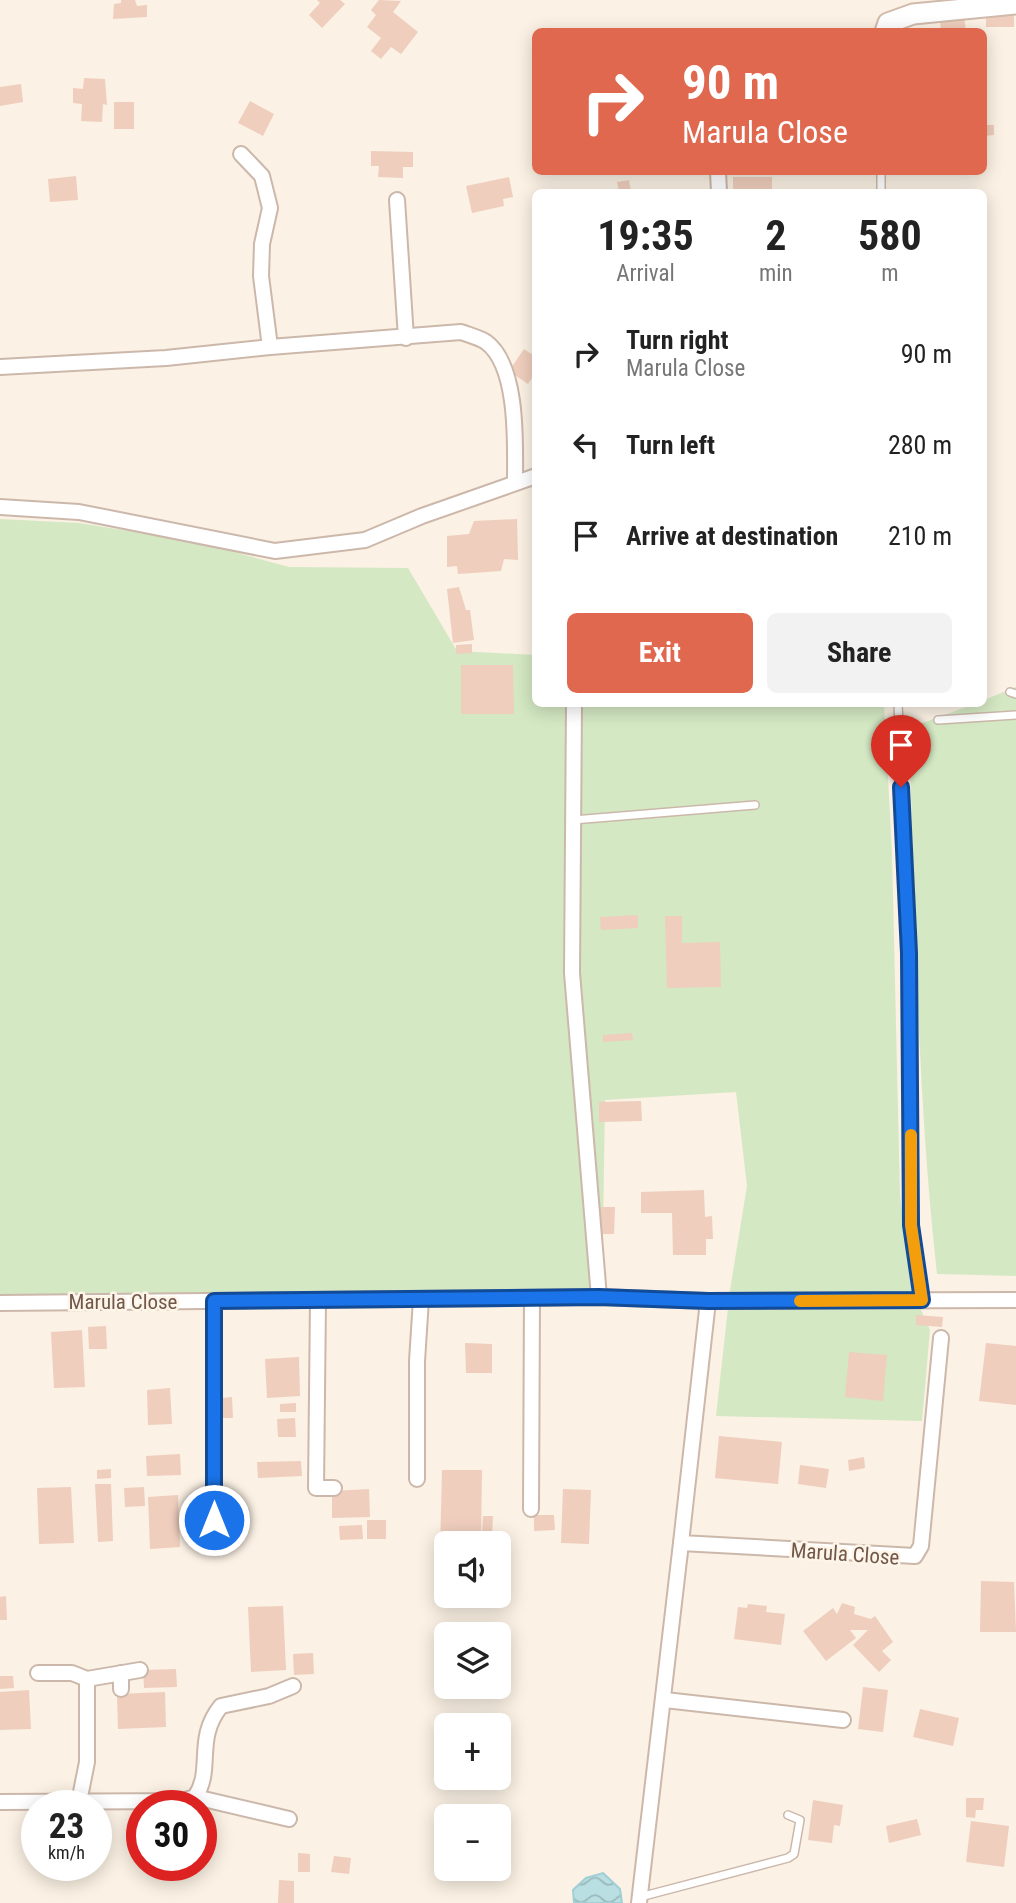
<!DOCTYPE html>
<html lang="en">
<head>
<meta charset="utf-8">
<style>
  :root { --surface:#fff; --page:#f2f2f2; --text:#222; --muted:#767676; --accent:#df684f }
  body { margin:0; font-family:"Roboto Condensed",sans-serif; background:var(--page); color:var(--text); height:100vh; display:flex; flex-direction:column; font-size:26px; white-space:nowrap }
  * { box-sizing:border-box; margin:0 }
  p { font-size:23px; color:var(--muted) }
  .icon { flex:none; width:38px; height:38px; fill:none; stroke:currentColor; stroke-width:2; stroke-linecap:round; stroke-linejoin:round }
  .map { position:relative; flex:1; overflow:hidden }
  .details { position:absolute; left:532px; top:189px; width:455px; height:518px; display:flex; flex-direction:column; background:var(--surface); border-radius:10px; box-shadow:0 4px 18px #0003 }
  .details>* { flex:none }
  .top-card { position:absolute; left:532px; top:28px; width:455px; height:147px; border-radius:10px; box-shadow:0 4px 18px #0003; background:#df684f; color:#fff; overflow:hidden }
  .controls { position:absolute; left:434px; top:1531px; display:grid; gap:14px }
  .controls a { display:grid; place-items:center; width:77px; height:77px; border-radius:10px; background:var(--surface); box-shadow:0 4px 18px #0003; font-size:35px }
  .speed { position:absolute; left:21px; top:1790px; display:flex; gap:14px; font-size:35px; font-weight:700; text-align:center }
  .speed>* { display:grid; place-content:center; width:91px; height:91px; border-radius:50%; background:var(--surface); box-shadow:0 4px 18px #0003; line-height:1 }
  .speed small { font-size:18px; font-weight:400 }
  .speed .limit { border:10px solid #d22; background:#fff; color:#111 }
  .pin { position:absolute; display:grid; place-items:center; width:60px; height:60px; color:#fff; margin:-72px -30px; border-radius:50% 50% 50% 0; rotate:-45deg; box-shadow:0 0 7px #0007 }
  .pin .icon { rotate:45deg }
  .me { position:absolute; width:77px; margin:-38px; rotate:0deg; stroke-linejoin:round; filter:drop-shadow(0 0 5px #0008) }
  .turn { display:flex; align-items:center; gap:24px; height:147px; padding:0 35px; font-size:32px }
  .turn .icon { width:91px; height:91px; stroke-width:2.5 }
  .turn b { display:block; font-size:49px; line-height:60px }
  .eta { display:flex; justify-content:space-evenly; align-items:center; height:119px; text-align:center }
  .eta b { font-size:42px; font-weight:700; line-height:49px }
  .action { display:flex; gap:14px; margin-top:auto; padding:14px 35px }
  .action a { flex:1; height:80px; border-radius:10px; background:var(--accent); color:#fff; font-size:28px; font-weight:700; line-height:80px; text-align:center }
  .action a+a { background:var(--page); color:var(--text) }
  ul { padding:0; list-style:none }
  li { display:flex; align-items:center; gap:21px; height:91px; padding:0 35px }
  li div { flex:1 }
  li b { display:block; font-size:26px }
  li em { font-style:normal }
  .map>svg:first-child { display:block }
</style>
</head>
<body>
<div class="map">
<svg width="1016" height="1903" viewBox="0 0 1016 1903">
  <defs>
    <pattern id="water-waves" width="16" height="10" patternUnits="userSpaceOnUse" patternTransform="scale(1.75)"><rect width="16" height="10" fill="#b9dfe3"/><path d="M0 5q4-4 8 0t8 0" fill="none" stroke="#9bb8ba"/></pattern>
  </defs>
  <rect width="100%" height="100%" fill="#fbf1e4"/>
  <g fill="#d4e8c3">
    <path d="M0,519L79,523L197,542L289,567L408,568L457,651L535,655L536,704H884L892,853L900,1196L911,1287L930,1330L922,1421L716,1416L730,1290L747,1186L736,1092L605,1100L602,1292L0,1296Z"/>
    <path d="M1016,687V1276L937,1274C917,1093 915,910 909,728L974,704H984V700Z"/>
  </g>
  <path fill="url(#water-waves)" stroke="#a0cfd5" stroke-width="2" d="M603,1873L620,1889L622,1903H574L573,1890L586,1878Z"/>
  <g fill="#efcebd">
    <path d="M121,0H135L137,6L147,5V17L113,19L114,4L121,3Z"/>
    <path d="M317,0H340L345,4L322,28L309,15L320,3Z"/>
    <path d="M379,0L401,1L393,12L418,32L401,54L391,47L381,59L371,51L381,38L367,27L376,15L371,10Z"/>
    <rect x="986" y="12" width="28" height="15"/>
    <path d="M964,16L966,32H941L940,20Z"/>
    <path d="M84,78L105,79L107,105L103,104L102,122L81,121L82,104L73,103V88L83,89Z"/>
    <path d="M21,84L23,102L0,106V87Z"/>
    <path d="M250,101L274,114L263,136L238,123Z"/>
    <rect x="114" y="102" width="20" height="27"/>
    <path d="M984,125H994V135L984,136Z"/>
    <path d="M371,151L413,152V167H403V178L378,177L379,166H371Z"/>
    <path d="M76,176L78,200L50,202L48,179Z"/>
    <path d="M509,177L513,197L503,199L504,206L472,213L466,186Z"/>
    <rect x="733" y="177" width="39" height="15"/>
    <path d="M629,180L631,192H619L617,182Z"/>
    <path d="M524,349L536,357V372L528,384L509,371Z"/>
    <path d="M517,519L518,560L504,559L501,571L458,574L457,566L447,567V536L469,534L474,521Z"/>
    <path d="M459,587L466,610H470L474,640L453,643L447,589Z"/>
    <path d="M472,644V653L456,654V645Z"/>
    <path d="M461,665H513L514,714H461Z"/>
    <path d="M638,915V928L601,930L600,917Z"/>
    <path d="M665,916H682V943L720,942L721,987L667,988Z"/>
    <path d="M632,1033L633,1040L603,1042V1035Z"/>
    <path d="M641,1101L642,1121L599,1122V1102Z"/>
    <path d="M704,1190L705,1217L712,1216L713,1239H706V1255H673L672,1213H641V1192Z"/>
    <path d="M596,1207H615L614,1234H595Z"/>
    <path d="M916,1315L943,1317L942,1327L916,1325Z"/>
    <path d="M106,1326L107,1349H89L88,1327Z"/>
    <path d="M82,1330L85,1387L54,1388L51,1332Z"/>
    <path d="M465,1343L492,1344V1373H466Z"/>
    <path d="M986,1343L1016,1346V1405L979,1401Z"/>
    <path d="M849,1352L887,1355L883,1401L845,1397Z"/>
    <path d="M299,1357L300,1396L267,1398L265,1359Z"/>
    <path d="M170,1388L172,1424L148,1425L147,1390Z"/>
    <path d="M232,1397L233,1418H222V1398Z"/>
    <path d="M296,1403V1412H280V1404Z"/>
    <path d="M295,1418L296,1437H278L277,1419Z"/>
    <path d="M719,1436L782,1442L778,1484L715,1478Z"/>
    <path d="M180,1454L181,1475L147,1476L146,1456Z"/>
    <path d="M864,1457L865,1468L849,1471L848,1460Z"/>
    <path d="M301,1461L302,1476L258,1478L257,1462Z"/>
    <path d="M800,1465L829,1469L826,1488L798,1484Z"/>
    <path d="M111,1469V1478L97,1479V1470Z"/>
    <path d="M442,1470H482L481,1544H446V1550H440Z"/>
    <path d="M95,1484H111L113,1541L98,1542Z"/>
    <path d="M71,1487L74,1543L39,1544L37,1488Z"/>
    <path d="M144,1487L145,1506L125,1507L124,1488Z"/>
    <path d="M369,1489L370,1517L332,1518V1491Z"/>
    <path d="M563,1489L591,1490L589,1544L561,1543Z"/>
    <path d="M178,1495L180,1547L150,1549L148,1497Z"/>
    <path d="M534,1515H554L555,1530L534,1531Z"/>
    <path d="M483,1516H493L492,1535H482Z"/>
    <rect x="367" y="1520" width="19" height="19"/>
    <path d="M362,1525L363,1539L340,1540L339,1526Z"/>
    <path d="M501,1539L502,1547H499V1544H484V1540Z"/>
    <path d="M981,1581L1014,1582L1016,1632H980Z"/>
    <path d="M6,1596L7,1620H0V1597Z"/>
    <path d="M842,1603L855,1607L854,1614L871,1619L875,1616L893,1642L882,1651L891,1660L879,1672L853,1645L868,1630H850L856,1638L826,1661L803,1631L833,1608L837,1614Z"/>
    <path d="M748,1604L767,1606L766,1612L785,1614L781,1645L734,1639L738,1607L747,1608Z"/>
    <path d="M283,1606L286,1670L251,1672L248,1607Z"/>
    <path d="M313,1653L314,1674L294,1675L293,1654Z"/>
    <path d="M176,1669L177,1687L144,1688L143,1670Z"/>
    <path d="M0,1676H13L14,1688L0,1689Z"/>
    <path d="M863,1687L888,1690L883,1732L858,1729Z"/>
    <path d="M29,1690L31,1729L0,1730V1692Z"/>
    <path d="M165,1692L166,1727L118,1729L117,1694Z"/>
    <path d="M920,1709L959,1718L953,1746L913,1737Z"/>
    <path d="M966,1798H984L983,1810H976L975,1818L966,1817Z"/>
    <path d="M813,1800L843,1805L840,1826L834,1825L832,1843L808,1840Z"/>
    <path d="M917,1819L921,1835L889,1843L886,1826Z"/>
    <path d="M971,1821L1009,1826L1004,1867L966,1862Z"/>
    <path d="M298,1853L310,1854V1872H298Z"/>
    <path d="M334,1856L351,1858L349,1874L331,1872Z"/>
    <path d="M279,1880L294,1881V1903H278Z"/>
  </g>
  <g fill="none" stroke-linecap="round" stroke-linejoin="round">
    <g stroke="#ccb8ab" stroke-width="10">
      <g id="lane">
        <path d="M881,172V192"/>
        <path d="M1010,692L1016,694"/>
        <path d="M898,704L909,953L911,1225L922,1300"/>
        <path d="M938,720L1016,715"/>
        <path d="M573,820L755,805"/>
        <path d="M640,1897L788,1858L794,1854L800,1820L788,1815"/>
      </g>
    </g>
    <g stroke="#ccb8ab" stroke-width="18">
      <g id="street">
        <path d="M241,154L262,176L270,208L262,244L261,276L270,347L461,332C469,335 480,338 486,342C519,366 515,446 515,482"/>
        <path d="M718,172L719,192"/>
        <path d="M397,200L406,338"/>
        <path d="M0,367L166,358L270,347"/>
        <path d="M0,507L79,512L275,551L365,540L422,516L536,476"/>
        <path d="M574,704L572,973L599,1297"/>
        <path d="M318,1300L316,1488H334"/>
        <path d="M0,1303L599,1297L708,1301"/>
        <path d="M941,1338L921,1546L915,1556L681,1543L708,1301L1016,1300"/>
        <path d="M417,1479V1361L421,1299"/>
        <path d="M531,1509L532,1298"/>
        <path d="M214,1520V1301"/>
        <path d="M38,1673H72L87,1679L140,1670"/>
        <path d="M121,1689V1673"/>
        <path d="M665,1700L843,1720"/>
        <path d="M195,1797L289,1819"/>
        <path d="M0,1802L182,1801L195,1797C214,1770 194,1739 221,1706L269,1696L293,1686"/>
        <path d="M79,1802L87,1762V1679"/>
        <path d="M639,1903L681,1543"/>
      </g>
    </g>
    <g stroke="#d0baab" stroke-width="23">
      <path id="secondary" d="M885,32L888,23L913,14L1016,4"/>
    </g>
    <use href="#lane" stroke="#fff" stroke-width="7"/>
    <use href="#street" stroke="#fff" stroke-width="14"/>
    <use href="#secondary" stroke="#fff" stroke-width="19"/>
  </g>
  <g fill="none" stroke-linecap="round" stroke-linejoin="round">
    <g stroke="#114b97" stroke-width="18">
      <path id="route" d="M214,1520V1301L599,1297L708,1301L922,1300L911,1225L909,953L901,787"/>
    </g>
    <use href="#route" stroke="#1a73e8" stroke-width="12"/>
    <path stroke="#f59e0b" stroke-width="12" d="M800,1301L922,1300L911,1225V1135"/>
  </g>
  <g text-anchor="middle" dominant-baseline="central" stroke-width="5" stroke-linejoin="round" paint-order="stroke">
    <g font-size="21" fill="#72574b" stroke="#fef5e9">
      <text x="123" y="1302">Marula Close</text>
      <text transform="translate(845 1554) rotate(4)">Marula Close</text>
    </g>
  </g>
</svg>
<div class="controls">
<a><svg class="icon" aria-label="sound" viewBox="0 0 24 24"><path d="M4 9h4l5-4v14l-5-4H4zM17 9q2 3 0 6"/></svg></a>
<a><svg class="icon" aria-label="layers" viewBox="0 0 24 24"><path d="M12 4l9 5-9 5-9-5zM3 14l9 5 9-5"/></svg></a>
<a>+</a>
<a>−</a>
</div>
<div class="speed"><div>23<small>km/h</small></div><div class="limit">30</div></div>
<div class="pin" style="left:901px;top:787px;background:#d93025"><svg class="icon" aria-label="arrive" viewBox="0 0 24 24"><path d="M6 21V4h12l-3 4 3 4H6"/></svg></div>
<svg class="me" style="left:214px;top:1520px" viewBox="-20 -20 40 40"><circle r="17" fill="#1a73e8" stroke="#fff" stroke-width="3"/><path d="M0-11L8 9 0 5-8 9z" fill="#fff"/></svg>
<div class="top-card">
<div class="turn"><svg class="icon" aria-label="right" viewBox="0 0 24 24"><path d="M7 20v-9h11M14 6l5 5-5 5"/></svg><div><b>90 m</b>Marula Close</div></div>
</div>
<section class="details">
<div class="eta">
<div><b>19:35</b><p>Arrival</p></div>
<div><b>2</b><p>min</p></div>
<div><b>580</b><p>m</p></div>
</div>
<ul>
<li><svg class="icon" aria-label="right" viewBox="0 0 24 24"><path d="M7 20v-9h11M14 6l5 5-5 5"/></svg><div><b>Turn right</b><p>Marula Close</p></div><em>90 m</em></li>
<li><svg class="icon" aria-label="left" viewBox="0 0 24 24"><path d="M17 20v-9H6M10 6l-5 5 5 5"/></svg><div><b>Turn left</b></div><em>280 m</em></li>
<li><svg class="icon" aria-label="arrive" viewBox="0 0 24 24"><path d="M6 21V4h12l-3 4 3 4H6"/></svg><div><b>Arrive at destination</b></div><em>210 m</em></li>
</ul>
<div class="action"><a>Exit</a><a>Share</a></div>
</section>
</div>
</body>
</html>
